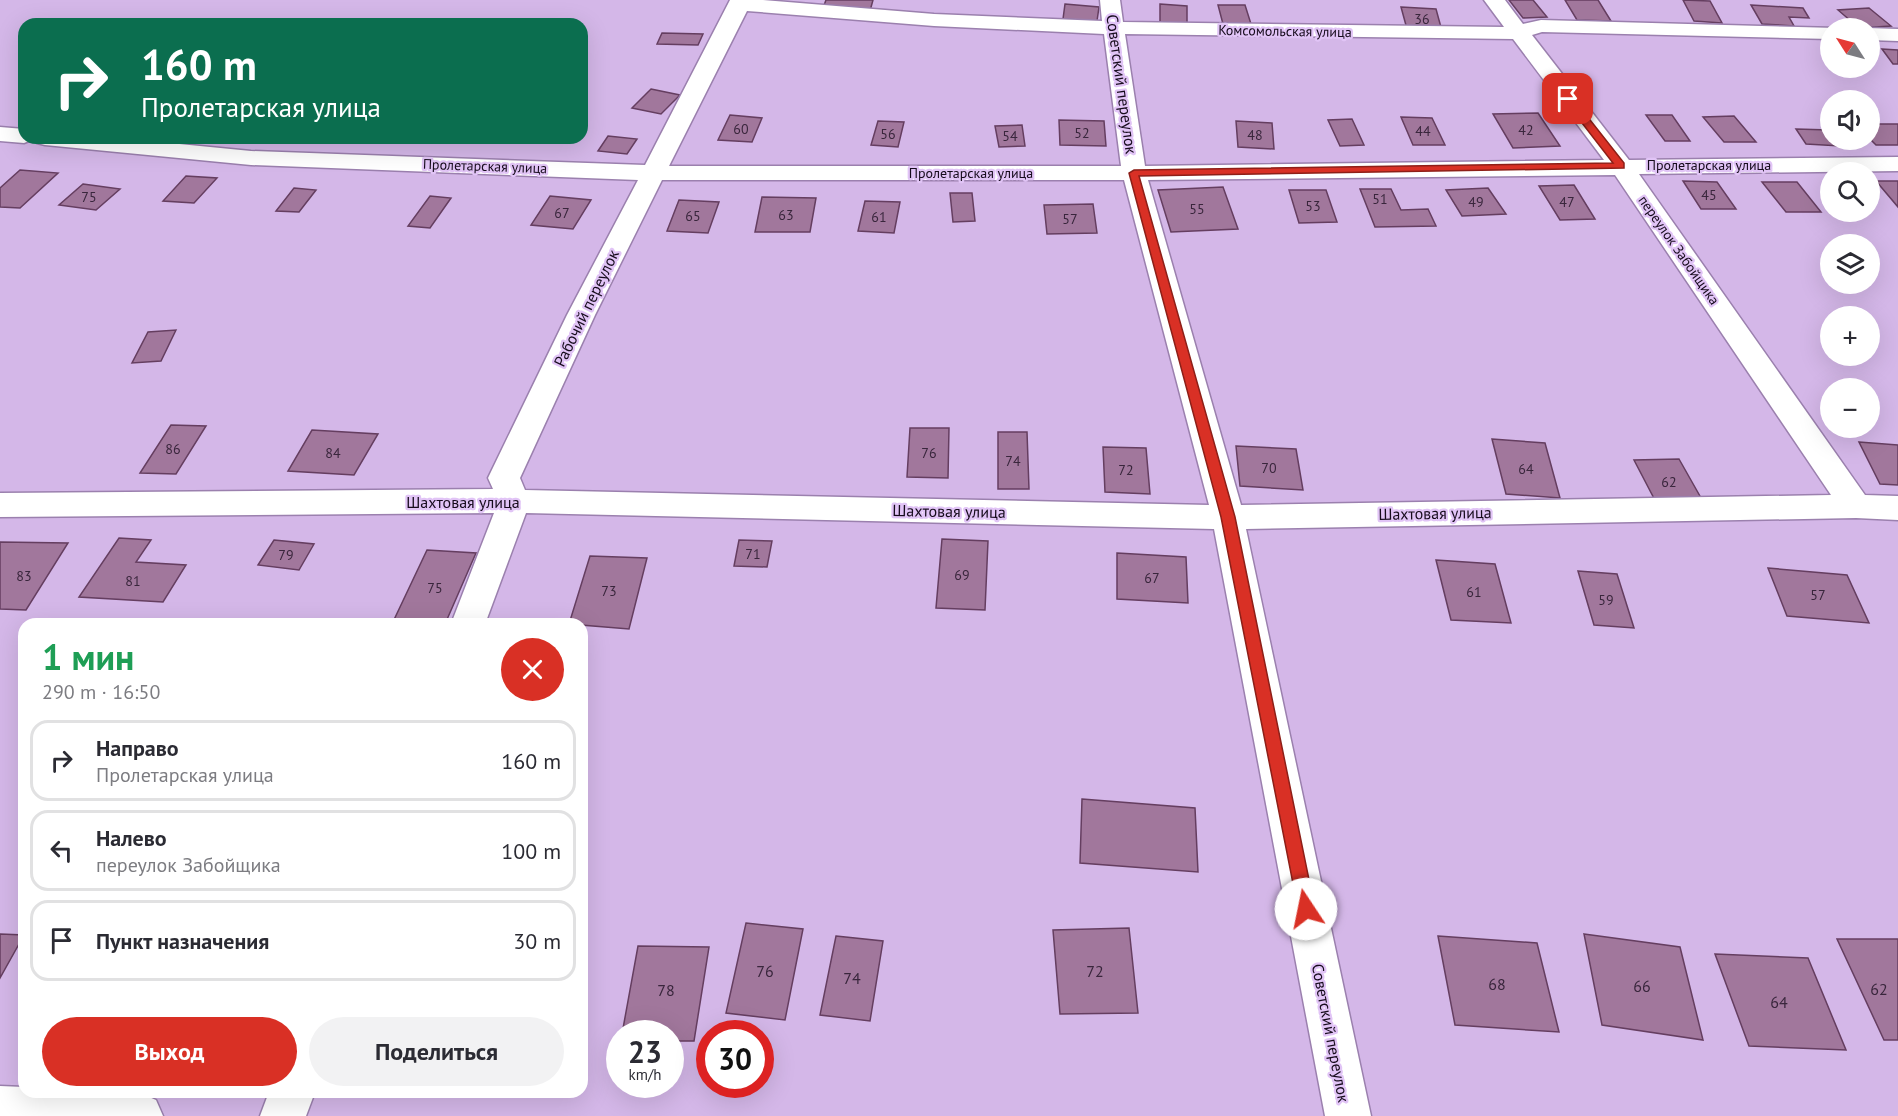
<!DOCTYPE html>
<html lang="ru">
<head>
<meta charset="utf-8">
<style>
  :root { --surface:#fff; --page:#f2f2f3; --text:#2b2b33; --muted:#7c7c81; --line:#e1e1e2; --accent:#d93025 }
  body { margin:0; font-family:"PT Sans",sans-serif; background:var(--page); color:var(--text); height:100vh; display:flex; flex-direction:column; font-size:22px; white-space:nowrap }
  * { box-sizing:border-box; margin:0 }
  p { font-size:20px; color:var(--muted) }
  .icon { flex:none; width:33px; height:33px; fill:none; stroke:currentColor; stroke-width:2; stroke-linecap:round; stroke-linejoin:round }
  .map { position:relative; flex:1; overflow:hidden }
  .drawer { position:absolute; left:18px; top:618px; width:570px; height:480px; display:flex; flex-direction:column; background:var(--surface); border-radius:18px; box-shadow:0 6px 24px #0002 }
  .drawer>* { flex:none }
  .hud { position:absolute; left:18px; top:18px; width:570px; height:126px; border-radius:18px; box-shadow:0 6px 24px #0002; background:#0b6e4f; color:#fff; overflow:hidden }
  .needle { width:39px; rotate:306deg }
  .controls { position:absolute; left:1820px; top:18px; display:grid; gap:12px }
  .controls a { display:grid; place-items:center; width:60px; height:60px; border-radius:50%; background:var(--surface); box-shadow:0 6px 24px #0002; font-size:30px }
  .speed { position:absolute; left:606px; top:1020px; display:flex; gap:12px; font-size:30px; font-weight:700; text-align:center }
  .speed>* { display:grid; place-content:center; width:78px; height:78px; border-radius:50%; background:var(--surface); box-shadow:0 6px 24px #0002; line-height:1 }
  .speed small { font-size:15px; font-weight:400 }
  .speed .limit { border:9px solid #d22; background:#fff; color:#111 }
  .pin { position:absolute; display:grid; place-items:center; width:51px; height:51px; color:#fff; margin:-26px; border-radius:12px; box-shadow:0 3px 9px #0006 }
  .me { position:absolute; width:66px; margin:-33px; rotate:349deg; stroke-linejoin:round; filter:drop-shadow(0 0 4px #0008) }
  .turn { display:flex; align-items:center; gap:21px; height:126px; padding:0 24px; font-size:27px }
  .turn .icon { width:78px; height:78px; stroke-width:2.5 }
  .turn b { display:block; font-size:42px; line-height:51px }
  .round { display:grid; place-items:center; flex:none; width:63px; height:63px; border-radius:32px; background:var(--page) }
  .summary { display:flex; align-items:center; justify-content:space-between; height:102px; padding:0 24px }
  h1 { font-size:36px; font-weight:700; line-height:45px; color:#1e9e55 }
  .cta { display:flex; gap:12px; margin-top:auto; padding:12px 24px }
  .cta a { flex:1; height:69px; border-radius:36px; background:var(--accent); color:#fff; font-size:24px; font-weight:700; line-height:69px; text-align:center }
  .cta a+a { background:var(--page); color:var(--text) }
  ul { padding:0; list-style:none }
  li { display:flex; align-items:center; gap:18px; height:81px; margin:0 12px 9px; padding:0 12px; border:3px solid var(--line); border-radius:18px }
  li div { flex:1 }
  li b { display:block; font-size:22px }
  li em { font-style:normal }
  .map>svg:first-child { display:block }
</style>
</head>
<body>
<div class="map">
<svg width="1898" height="1116" viewBox="0 0 1898 1116">
  <rect width="100%" height="100%" fill="#d4b7e8"/>
  <g fill="#a1779c" stroke="#653e60" stroke-width="1.5">
    <path d="M826,0H873L870,11L823,8Z"/>
    <path d="M1509,0H1533L1547,17L1523,18Z"/>
    <path d="M1565,0H1598L1611,21L1577,20Z"/>
    <path d="M1683,0L1710,1L1722,23L1694,21Z"/>
    <path d="M1065,4L1099,7L1097,21L1063,19Z"/>
    <path d="M1160,4L1187,6V24L1160,22Z"/>
    <path d="M1218,5H1245L1251,24H1223Z"/>
    <path d="M1751,5L1803,8L1809,18L1789,17L1794,26L1762,24Z"/>
    <path d="M1401,7L1436,9L1442,31L1407,29Z"/>
    <path d="M1869,8L1891,26L1859,28L1838,10Z"/>
    <path d="M662,33L703,34L698,45L657,44Z"/>
    <path d="M1882,49L1898,50V64H1893Z"/>
    <path d="M651,89L680,95L661,114L632,108Z"/>
    <path d="M1538,113L1560,146L1513,148L1493,114Z"/>
    <path d="M730,115L762,118L752,142L718,140Z"/>
    <path d="M1646,115H1672L1690,141H1665Z"/>
    <path d="M1734,116L1756,142H1724L1703,117Z"/>
    <path d="M1401,117L1432,118L1445,145H1413Z"/>
    <path d="M1352,119L1364,145L1340,146L1328,120Z"/>
    <path d="M1059,120L1104,121L1106,146L1060,145Z"/>
    <path d="M878,121L904,122L898,147L871,145Z"/>
    <path d="M1236,121L1272,123L1274,149L1238,147Z"/>
    <path d="M1869,124H1898V145H1876L1869,138Z"/>
    <path d="M1022,125L1025,146L999,147L995,126Z"/>
    <path d="M1796,129L1829,130L1830,140H1836L1840,146L1806,144Z"/>
    <path d="M608,136L637,139L627,154L598,151Z"/>
    <path d="M20,170L58,173L20,208L0,207V188Z"/>
    <path d="M186,176L217,178L194,203L163,201Z"/>
    <path d="M1683,181L1717,182L1736,209H1701Z"/>
    <path d="M1876,181H1898V207Z"/>
    <path d="M1762,182H1797L1821,212H1786Z"/>
    <path d="M83,184L120,189L96,210L59,205Z"/>
    <path d="M1574,185L1595,219L1560,220L1539,186Z"/>
    <path d="M1223,187L1238,229L1171,232L1158,190Z"/>
    <path d="M294,188L316,190L299,212L276,211Z"/>
    <path d="M1488,188L1506,214L1462,216L1446,190Z"/>
    <path d="M1360,189H1391L1401,210L1428,209L1436,226L1375,227Z"/>
    <path d="M1289,190H1326L1337,222L1299,223Z"/>
    <path d="M950,193H972L975,221L953,222Z"/>
    <path d="M430,196L451,198L430,228L408,226Z"/>
    <path d="M550,196L591,200L573,229L531,225Z"/>
    <path d="M762,197L816,198L810,232H755Z"/>
    <path d="M679,200L719,202L708,233L667,231Z"/>
    <path d="M865,201L900,202L894,233L858,231Z"/>
    <path d="M1093,204L1097,233L1047,234L1044,205Z"/>
    <path d="M176,330L161,361L132,363L148,332Z"/>
    <path d="M171,425L206,426L176,474L140,473Z"/>
    <path d="M910,428H949L948,478L907,477Z"/>
    <path d="M312,430L378,434L354,475L288,471Z"/>
    <path d="M998,432H1027L1029,489H998Z"/>
    <path d="M1492,439L1545,443L1560,498L1506,494Z"/>
    <path d="M1859,442L1898,445V485L1880,484Z"/>
    <path d="M1236,446L1296,449L1303,490L1240,486Z"/>
    <path d="M1103,447L1146,448L1150,494L1105,492Z"/>
    <path d="M1679,459L1705,505L1658,506L1634,460Z"/>
    <path d="M119,538L151,540L136,562L186,565L163,602L79,597Z"/>
    <path d="M942,539L988,541L985,610L936,608Z"/>
    <path d="M274,540L314,544L299,570L258,565Z"/>
    <path d="M739,540L772,541L767,567L734,566Z"/>
    <path d="M0,542L68,543L26,610L0,609Z"/>
    <path d="M427,550L476,553L445,624H392Z"/>
    <path d="M1117,553L1186,557L1188,603L1117,599Z"/>
    <path d="M590,556L647,558L629,629L569,624Z"/>
    <path d="M1436,560L1495,564L1511,623L1451,620Z"/>
    <path d="M1768,568L1847,575L1869,623L1787,616Z"/>
    <path d="M1578,571L1617,574L1634,628L1594,625Z"/>
    <path d="M1082,799L1195,808L1198,872L1080,863Z"/>
    <path d="M746,923L803,929L785,1020L726,1013Z"/>
    <path d="M1129,928L1138,1013L1060,1014L1053,930Z"/>
    <path d="M0,934L24,935L0,978Z"/>
    <path d="M1584,934L1680,947L1703,1040L1602,1025Z"/>
    <path d="M836,936L883,941L870,1021L820,1015Z"/>
    <path d="M1438,936L1537,943L1559,1032L1455,1025Z"/>
    <path d="M1837,939H1898V1040H1884Z"/>
    <path d="M638,946L709,947L694,1041H670V1034H622Z"/>
    <path d="M1715,954L1808,958L1846,1050L1749,1046Z"/>
  </g>
  <g fill="none" stroke-linecap="round" stroke-linejoin="round">
    <g stroke="#9b80ae" stroke-width="3">
      <g id="street">
        <path d="M730,0H763L934,14L1102,21L1100,0H1120L1123,22L1504,27L1484,0H1505L1523,24L1541,20L1837,28H1830V39L1542,32L1532,35L1629,160L1898,157V171L1639,174L1865,495L1898,496V520L1856,518L1246,529L1371,1116H1325L1214,529L526,513L485,624H451L494,513L0,517V493L493,489L488,478L567,315L638,180L251,165L45,145L37,143L34,139L24,143L0,141V127L24,129V138H118L251,151L645,165ZM747,11L934,26L1104,34L1121,166H669ZM1125,34L1513,39L1604,160L1145,166ZM1615,175L1831,495L1241,505L1148,180ZM662,180H1124L1209,505L525,490L520,478L595,315Z"/>
        <path d="M1866,28H1869L1898,29V41L1869,40V28Z"/>
        <path d="M0,1086L24,1087V1092L140,1093L156,1100L163,1116H0Z"/>
        <path d="M269,1092H315L306,1116H260Z"/>
      </g>
    </g>
    <use href="#street" fill="#fff" fill-rule="evenodd"/>
  </g>
  <path fill="#d93025" stroke="#8d1f18" stroke-width="1.5" d="M1565,97H1572L1624,163V168L1139,176L1235,517L1315,909L1312,914L1306,917L1301,914L1298,909L1221,517L1129,173L1134,170L1613,163L1565,101Z"/>
  <g text-anchor="middle" dominant-baseline="central" stroke-width="4.5" stroke-linejoin="round" paint-order="stroke">
    <g font-size="14" fill="#39263c">
      <text x="1422" y="19">36</text>
      <text x="741" y="129">60</text>
      <text x="1526" y="130">42</text>
      <text x="1423" y="131">44</text>
      <text x="1082" y="133">52</text>
      <text x="888" y="134">56</text>
      <text x="1255" y="135">48</text>
      <text x="1010" y="136">54</text>
      <text x="1709" y="195">45</text>
      <text x="89" y="197">75</text>
      <text x="1380" y="199">51</text>
      <text x="1476" y="202">49</text>
      <text x="1567" y="202">47</text>
      <text x="1313" y="206">53</text>
      <text x="1197" y="209">55</text>
      <text x="562" y="213">67</text>
      <text x="786" y="215">63</text>
      <text x="693" y="216">65</text>
      <text x="879" y="217">61</text>
      <text x="1070" y="219">57</text>
      <text x="173" y="449">86</text>
      <text x="333" y="453">84</text>
      <text x="929" y="453">76</text>
      <text x="1013" y="461">74</text>
      <text x="1269" y="468">70</text>
      <text x="1526" y="469">64</text>
      <text x="1126" y="470">72</text>
      <text x="1669" y="482">62</text>
      <text x="753" y="554">71</text>
      <text x="286" y="555">79</text>
      <text x="962" y="575">69</text>
      <text x="24" y="576">83</text>
      <text x="1152" y="578">67</text>
      <text x="133" y="581">81</text>
      <text x="435" y="588">75</text>
      <text x="609" y="591">73</text>
      <text x="1474" y="592">61</text>
      <text x="1818" y="595">57</text>
      <text x="1606" y="600">59</text>
    </g>
    <g font-size="14" fill="#160b1c" stroke="#e1c4f6">
      <text transform="translate(1285 31) rotate(1)">Комсомольская улица</text>
      <text x="1709" y="165">Пролетарская улица</text>
      <text transform="translate(485 166) rotate(2)">Пролетарская улица</text>
      <text x="971" y="173">Пролетарская улица</text>
      <text transform="translate(1679 250) rotate(55)">переулок Забойщика</text>
    </g>
    <g font-size="16" fill="#160b1c" stroke="#e1c4f6">
      <text transform="translate(1122 84) rotate(82)">Советский переулок</text>
      <text transform="translate(586 308) rotate(-64)">Рабочий переулок</text>
      <text x="463" y="502">Шахтовая улица</text>
      <text transform="translate(949 511) rotate(1)">Шахтовая улица</text>
      <text transform="translate(1435 513) rotate(-1)">Шахтовая улица</text>
      <text transform="translate(1331 1033) rotate(79)">Советский переулок</text>
    </g>
    <g font-size="16" fill="#39263c">
      <text x="765" y="971">76</text>
      <text x="1095" y="971">72</text>
      <text x="852" y="978">74</text>
      <text x="1497" y="984">68</text>
      <text x="1642" y="986">66</text>
      <text x="1879" y="989">62</text>
      <text x="666" y="990">78</text>
      <text x="1779" y="1002">64</text>
    </g>
  </g>
</svg>
<div class="controls">
<a><svg class="needle" viewBox="-14 -14 28 28"><path d="M0-13l5 13h-10z" fill="#e53935"/><path d="M0 13l5-13h-10z" fill="#7c7c81"/></svg></a>
<a><svg class="icon" aria-label="sound" viewBox="0 0 24 24"><path d="M4 9h4l5-4v14l-5-4H4zM17 9q2 3 0 6"/></svg></a>
<a><svg class="icon" aria-label="search" viewBox="0 0 24 24"><circle cx="10" cy="10" r="6"/><path d="M15 15l6 6"/></svg></a>
<a><svg class="icon" aria-label="layers" viewBox="0 0 24 24"><path d="M12 4l9 5-9 5-9-5zM3 14l9 5 9-5"/></svg></a>
<a>+</a>
<a>−</a>
</div>
<div class="speed"><div>23<small>km/h</small></div><div class="limit">30</div></div>
<div class="pin" style="left:1568px;top:99px;background:#d93025"><svg class="icon" aria-label="arrive" viewBox="0 0 24 24"><path d="M6 21V4h12l-3 4 3 4H6"/></svg></div>
<svg class="me" style="left:1306px;top:909px" viewBox="-20 -20 40 40"><circle r="19" fill="#fff"/><path d="M0-13L10 11 0 6-10 11z" fill="#d93025"/></svg>
<div class="hud">
<div class="turn"><svg class="icon" aria-label="right" viewBox="0 0 24 24"><path d="M7 20v-9h11M14 6l5 5-5 5"/></svg><div><b>160 m</b>Пролетарская улица</div></div>
</div>
<section class="drawer">
<div class="summary"><div><h1>1 мин</h1><p>290 m · 16:50</p></div><a class="round" style="background:#d93025;color:#fff"><svg class="icon" aria-label="close" viewBox="0 0 24 24"><path d="M6 6l12 12M18 6L6 18"/></svg></a></div>
<ul>
<li><svg class="icon" aria-label="right" viewBox="0 0 24 24"><path d="M7 20v-9h11M14 6l5 5-5 5"/></svg><div><b>Направо</b><p>Пролетарская улица</p></div><em>160 m</em></li>
<li><svg class="icon" aria-label="left" viewBox="0 0 24 24"><path d="M17 20v-9H6M10 6l-5 5 5 5"/></svg><div><b>Налево</b><p>переулок Забойщика</p></div><em>100 m</em></li>
<li><svg class="icon" aria-label="arrive" viewBox="0 0 24 24"><path d="M6 21V4h12l-3 4 3 4H6"/></svg><div><b>Пункт назначения</b></div><em>30 m</em></li>
</ul>
<div class="cta"><a>Выход</a><a>Поделиться</a></div>
</section>
</div>
</body>
</html>
